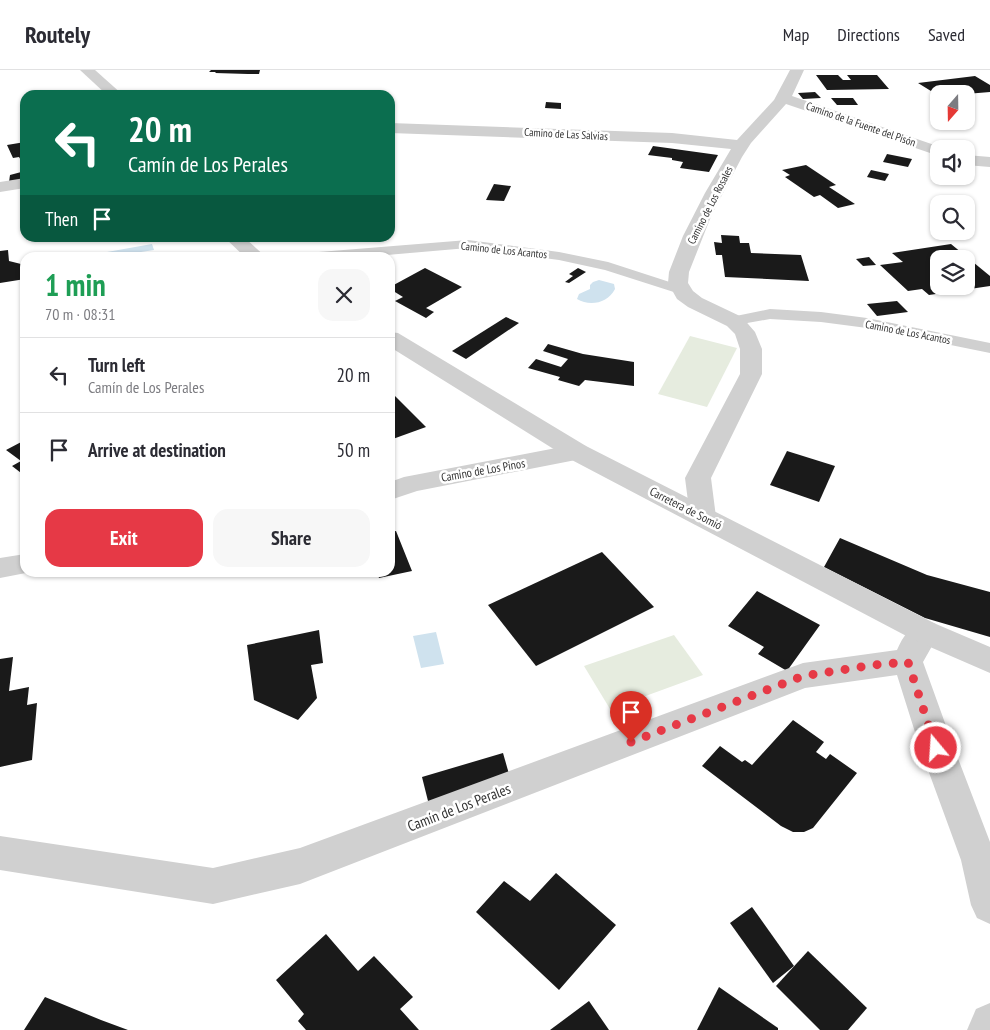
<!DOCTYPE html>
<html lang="en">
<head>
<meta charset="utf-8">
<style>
  :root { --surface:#fff; --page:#f7f7f7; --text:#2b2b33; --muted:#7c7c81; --line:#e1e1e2; --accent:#e63946 }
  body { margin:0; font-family:"PT Sans Narrow",sans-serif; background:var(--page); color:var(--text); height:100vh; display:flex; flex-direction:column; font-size:19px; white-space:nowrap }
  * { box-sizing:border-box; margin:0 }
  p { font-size:16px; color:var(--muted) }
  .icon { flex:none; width:28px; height:28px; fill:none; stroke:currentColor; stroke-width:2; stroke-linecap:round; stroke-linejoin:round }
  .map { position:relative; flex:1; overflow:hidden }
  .drawer { position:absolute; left:20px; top:182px; width:375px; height:325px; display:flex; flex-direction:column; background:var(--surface); border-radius:15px; box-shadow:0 1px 4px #0004 }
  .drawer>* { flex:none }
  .top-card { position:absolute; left:20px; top:20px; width:375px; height:152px; border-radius:15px; box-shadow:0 1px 4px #0004; background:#0b6e4f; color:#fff; overflow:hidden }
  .needle { width:32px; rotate:200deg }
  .fabs { position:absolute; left:930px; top:15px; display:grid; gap:10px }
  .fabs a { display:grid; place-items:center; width:45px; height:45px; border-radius:10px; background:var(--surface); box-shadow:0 1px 4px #0004; font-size:25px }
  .pin { position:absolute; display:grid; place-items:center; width:42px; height:42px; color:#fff; margin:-51px -21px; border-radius:50% 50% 50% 0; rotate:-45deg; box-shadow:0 0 5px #0007 }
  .pin .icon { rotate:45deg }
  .me { position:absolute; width:55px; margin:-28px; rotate:342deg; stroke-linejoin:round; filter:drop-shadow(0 0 4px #0008) }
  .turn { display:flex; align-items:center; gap:18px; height:105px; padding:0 25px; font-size:22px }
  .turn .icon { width:65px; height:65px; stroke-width:2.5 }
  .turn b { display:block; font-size:35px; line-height:42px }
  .then { display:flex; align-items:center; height:48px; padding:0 25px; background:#0003; gap:10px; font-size:19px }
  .round { display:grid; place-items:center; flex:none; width:52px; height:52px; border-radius:15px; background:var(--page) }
  .overview { display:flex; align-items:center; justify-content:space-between; height:85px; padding:0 25px }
  h1 { font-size:30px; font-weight:700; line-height:38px; color:#1e9e55 }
  .button { display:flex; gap:10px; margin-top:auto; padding:10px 25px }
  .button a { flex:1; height:58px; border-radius:15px; background:var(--accent); color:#fff; font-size:20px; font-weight:700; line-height:58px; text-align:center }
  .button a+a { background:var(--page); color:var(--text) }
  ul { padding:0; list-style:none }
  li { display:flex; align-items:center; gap:15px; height:75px; padding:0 25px; border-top:1px solid var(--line) }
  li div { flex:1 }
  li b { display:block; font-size:19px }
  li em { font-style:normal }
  header { display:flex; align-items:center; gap:30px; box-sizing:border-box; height:70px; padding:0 25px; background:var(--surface); border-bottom:1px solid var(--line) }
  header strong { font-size:24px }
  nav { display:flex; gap:28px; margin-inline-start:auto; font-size:18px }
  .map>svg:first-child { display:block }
</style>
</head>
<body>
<header>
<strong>Routely</strong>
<nav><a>Map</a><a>Directions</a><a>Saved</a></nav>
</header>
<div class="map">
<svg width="990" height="960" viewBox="0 0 990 960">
  <rect width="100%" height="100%" fill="#fff"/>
  <g fill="#e6ecdf">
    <path d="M690,266L737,278L707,337L658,324Z"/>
    <path d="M674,565L703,605L610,639L584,596Z"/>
  </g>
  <g fill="#cfe2ee">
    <path d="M152,174L154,180L108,187L107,182Z"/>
    <path d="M599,210L614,214L615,219C608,233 590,237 577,229L579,224L590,219V215L593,212Z"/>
    <path d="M436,562L444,594L421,598L413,566Z"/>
  </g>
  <g fill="#1a1a1a" fill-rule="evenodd">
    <path d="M211,0H260L259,4H248L215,3L216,2H209Z"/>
    <path d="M816,5H838L843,10H851L847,5H877L889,19L827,20Z"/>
    <path d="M975,6L990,15V22L966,24H939V26L918,13Z"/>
    <path d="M815,22L821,28L803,29L798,23Z"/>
    <path d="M831,28H853L858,35H837Z"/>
    <path d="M546,32L561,33V39L545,38Z"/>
    <path d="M25,72V91L22,92L19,87L13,88L7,75Z"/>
    <path d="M653,76L718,85L709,102L680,98L683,92L672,90V88L648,85Z"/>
    <path d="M887,84L912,89L908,97L883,92Z"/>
    <path d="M806,95L836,115L829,117L855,134L838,138L820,125L814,127L785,107L790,105L782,100Z"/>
    <path d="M871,100L889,104L885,111L867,107Z"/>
    <path d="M25,101V110L9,112L10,105Z"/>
    <path d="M494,114L511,116L504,131L486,130Z"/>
    <path d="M721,165L739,166L740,173H749L751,183L801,185L809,211L725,207L722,185H716L714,172L722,173Z"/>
    <path d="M951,174L990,206V216L929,225L922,219L908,221L880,195L903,192L892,183ZM939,189H966V216H939Z"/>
    <path d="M8,180L9,191L25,195V209L0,213V181Z"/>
    <path d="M869,187L876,195L863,196L856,189Z"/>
    <path d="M425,198L462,217L426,238L434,242L426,248L395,231L403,227L390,219V217Z"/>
    <path d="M578,198L586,202L569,213L565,212L573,206L569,204Z"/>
    <path d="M897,231L908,242L877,246L867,234Z"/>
    <path d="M506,247L519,253L466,289L452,281Z"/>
    <path d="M548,274L583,284L634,292V316L585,310L579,316L558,310L560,307L528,298L536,289L561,297L568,289L543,281Z"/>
    <path d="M393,324L426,357L390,370V326Z"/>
    <path d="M25,370V406L12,396L21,391L6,380Z"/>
    <path d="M787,381L835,396L819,432L770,415Z"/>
    <path d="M396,461L412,501L379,508L377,502H390V462Z"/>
    <path d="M840,468L927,505L990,522V567L925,548L824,497Z"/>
    <path d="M602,482L654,537L536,596L488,535Z"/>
    <path d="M757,521L820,555L787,601L758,584L764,577L728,556Z"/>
    <path d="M319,560L323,593L311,595L317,628L298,650L254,630L247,575Z"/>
    <path d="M13,587L9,621L29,617L27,635L37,633L32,690L0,697V589Z"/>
    <path d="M793,650L824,672L816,682L826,689L830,684L857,703L813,758L804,762H793L781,756L702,696L720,676L742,692L745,690L752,695Z"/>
    <path d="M503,683L509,704L429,735L422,707Z"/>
    <path d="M556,803L616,855L559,920L476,842L504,811L530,831Z"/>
    <path d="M752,837L794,896L773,913L730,853Z"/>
    <path d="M326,864L358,901L374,886L413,927L400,939L419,960H306L298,951L304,944L276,910Z"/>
    <path d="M808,881L867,938L848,960H820L776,916Z"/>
    <path d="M719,917L778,958V960H697Z"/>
    <path d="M45,927L101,950L128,960H24Z"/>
    <path d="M589,931L609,960H550Z"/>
  </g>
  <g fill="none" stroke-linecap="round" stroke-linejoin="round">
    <g fill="#d0d0d0" fill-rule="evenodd">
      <path d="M468,170L559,182L608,192L685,217L687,220L685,223L680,224L605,200L559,190L468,178L352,188H287L294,184Z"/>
      <path d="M770,239L821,242L867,248L990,273V283L867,258L821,252L770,249L736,255L731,253L728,250L731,247Z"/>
    </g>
    <g fill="#d0d0d0" fill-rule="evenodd">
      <path d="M790,0H804L792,26L946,79H939V86L933,84L786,34L751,73L742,87L712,144L689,202L688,213L693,221L702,228L742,247L755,262L762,279V304L711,408L716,447L712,454L703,456L694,454L690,447L685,408L740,304V279L735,264L727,256L688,237L677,229L668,213L669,202L683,166L705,123L731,79L672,73L390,63V53L672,63L737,70L774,30Z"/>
      <path d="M966,85L990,87V97L966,95Z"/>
      <path d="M25,108V118L0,122V112Z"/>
      <path d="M577,374L586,376L589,382L586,388L417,421L390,430V412L404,407Z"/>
      <path d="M25,484V502H31L0,508V488Z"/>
      <path d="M925,550L936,554L940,562L923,592L954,678L990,772V854L977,848L971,835L961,790L920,678L897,605L805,618L300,814L213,834L0,800V766L213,798L300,778L803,593L897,580C903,566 911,555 925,550Z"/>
      <path d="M990,933V960H967L976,939Z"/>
    </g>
    <g fill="#d0d0d0" fill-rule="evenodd">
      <path d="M80,0H95L123,25H107Z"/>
      <path d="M225,168H245L267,188H246Z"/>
      <path d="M390,262L398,263L586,376L936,554L990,577V603L914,570L568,388L390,277Z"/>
    </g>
  </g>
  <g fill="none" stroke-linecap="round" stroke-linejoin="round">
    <path stroke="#e63946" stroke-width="9" stroke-dasharray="0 16.2" d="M631,672L803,606L873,595L908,592L936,678"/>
  </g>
  <g text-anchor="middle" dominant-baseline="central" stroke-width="5" stroke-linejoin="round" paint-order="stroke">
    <g font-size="11" fill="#333" stroke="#fff">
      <text transform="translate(861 54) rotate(19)">Camino de la Fuente del Pisón</text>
      <text transform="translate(566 64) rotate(3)">Camino de Las Salvias</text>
      <text transform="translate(710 135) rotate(-63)">Camino de Los Rosales</text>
      <text transform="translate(504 180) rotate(6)">Camino de Los Acantos</text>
      <text transform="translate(908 262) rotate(11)">Camino de Los Acantos</text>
    </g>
    <g font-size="12" fill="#333" stroke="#fff">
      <text transform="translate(483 400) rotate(-10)">Camino de Los Pinos</text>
      <text transform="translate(686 438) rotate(27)">Carretera de Somió</text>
    </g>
    <g font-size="15" fill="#333" stroke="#fff">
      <text transform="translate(459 737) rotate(-21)">Camín de Los Perales</text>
    </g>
  </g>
</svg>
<div class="fabs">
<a><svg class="needle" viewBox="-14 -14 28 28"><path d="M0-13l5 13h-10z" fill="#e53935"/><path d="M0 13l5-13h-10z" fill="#7c7c81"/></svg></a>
<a><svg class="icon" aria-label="sound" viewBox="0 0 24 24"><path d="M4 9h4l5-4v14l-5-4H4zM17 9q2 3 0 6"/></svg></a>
<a><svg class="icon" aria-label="search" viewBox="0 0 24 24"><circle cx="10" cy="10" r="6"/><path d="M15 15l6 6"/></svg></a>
<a><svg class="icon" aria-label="layers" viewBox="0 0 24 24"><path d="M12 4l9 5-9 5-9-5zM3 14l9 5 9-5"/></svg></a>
</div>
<div class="pin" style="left:631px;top:672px;background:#d93025"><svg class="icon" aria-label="arrive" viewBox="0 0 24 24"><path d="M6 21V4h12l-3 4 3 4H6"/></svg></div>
<svg class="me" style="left:936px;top:678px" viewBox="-20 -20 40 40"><circle r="17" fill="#e63946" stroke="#fff" stroke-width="3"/><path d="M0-11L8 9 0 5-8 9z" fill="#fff"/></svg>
<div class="top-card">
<div class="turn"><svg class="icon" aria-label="left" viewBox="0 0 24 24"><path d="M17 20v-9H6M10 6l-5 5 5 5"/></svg><div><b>20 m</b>Camín de Los Perales</div></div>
<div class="then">Then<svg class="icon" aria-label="arrive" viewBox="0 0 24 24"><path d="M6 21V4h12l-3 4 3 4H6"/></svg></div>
</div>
<section class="drawer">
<div class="overview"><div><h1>1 min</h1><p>70 m · 08:31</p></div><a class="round"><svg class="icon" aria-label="close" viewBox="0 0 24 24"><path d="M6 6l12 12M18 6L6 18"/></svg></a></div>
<ul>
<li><svg class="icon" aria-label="left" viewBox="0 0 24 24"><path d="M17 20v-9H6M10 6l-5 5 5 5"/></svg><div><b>Turn left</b><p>Camín de Los Perales</p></div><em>20 m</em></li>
<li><svg class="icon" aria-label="arrive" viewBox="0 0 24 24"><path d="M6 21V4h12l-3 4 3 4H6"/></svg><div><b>Arrive at destination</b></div><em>50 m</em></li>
</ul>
<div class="button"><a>Exit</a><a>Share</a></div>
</section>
</div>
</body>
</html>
